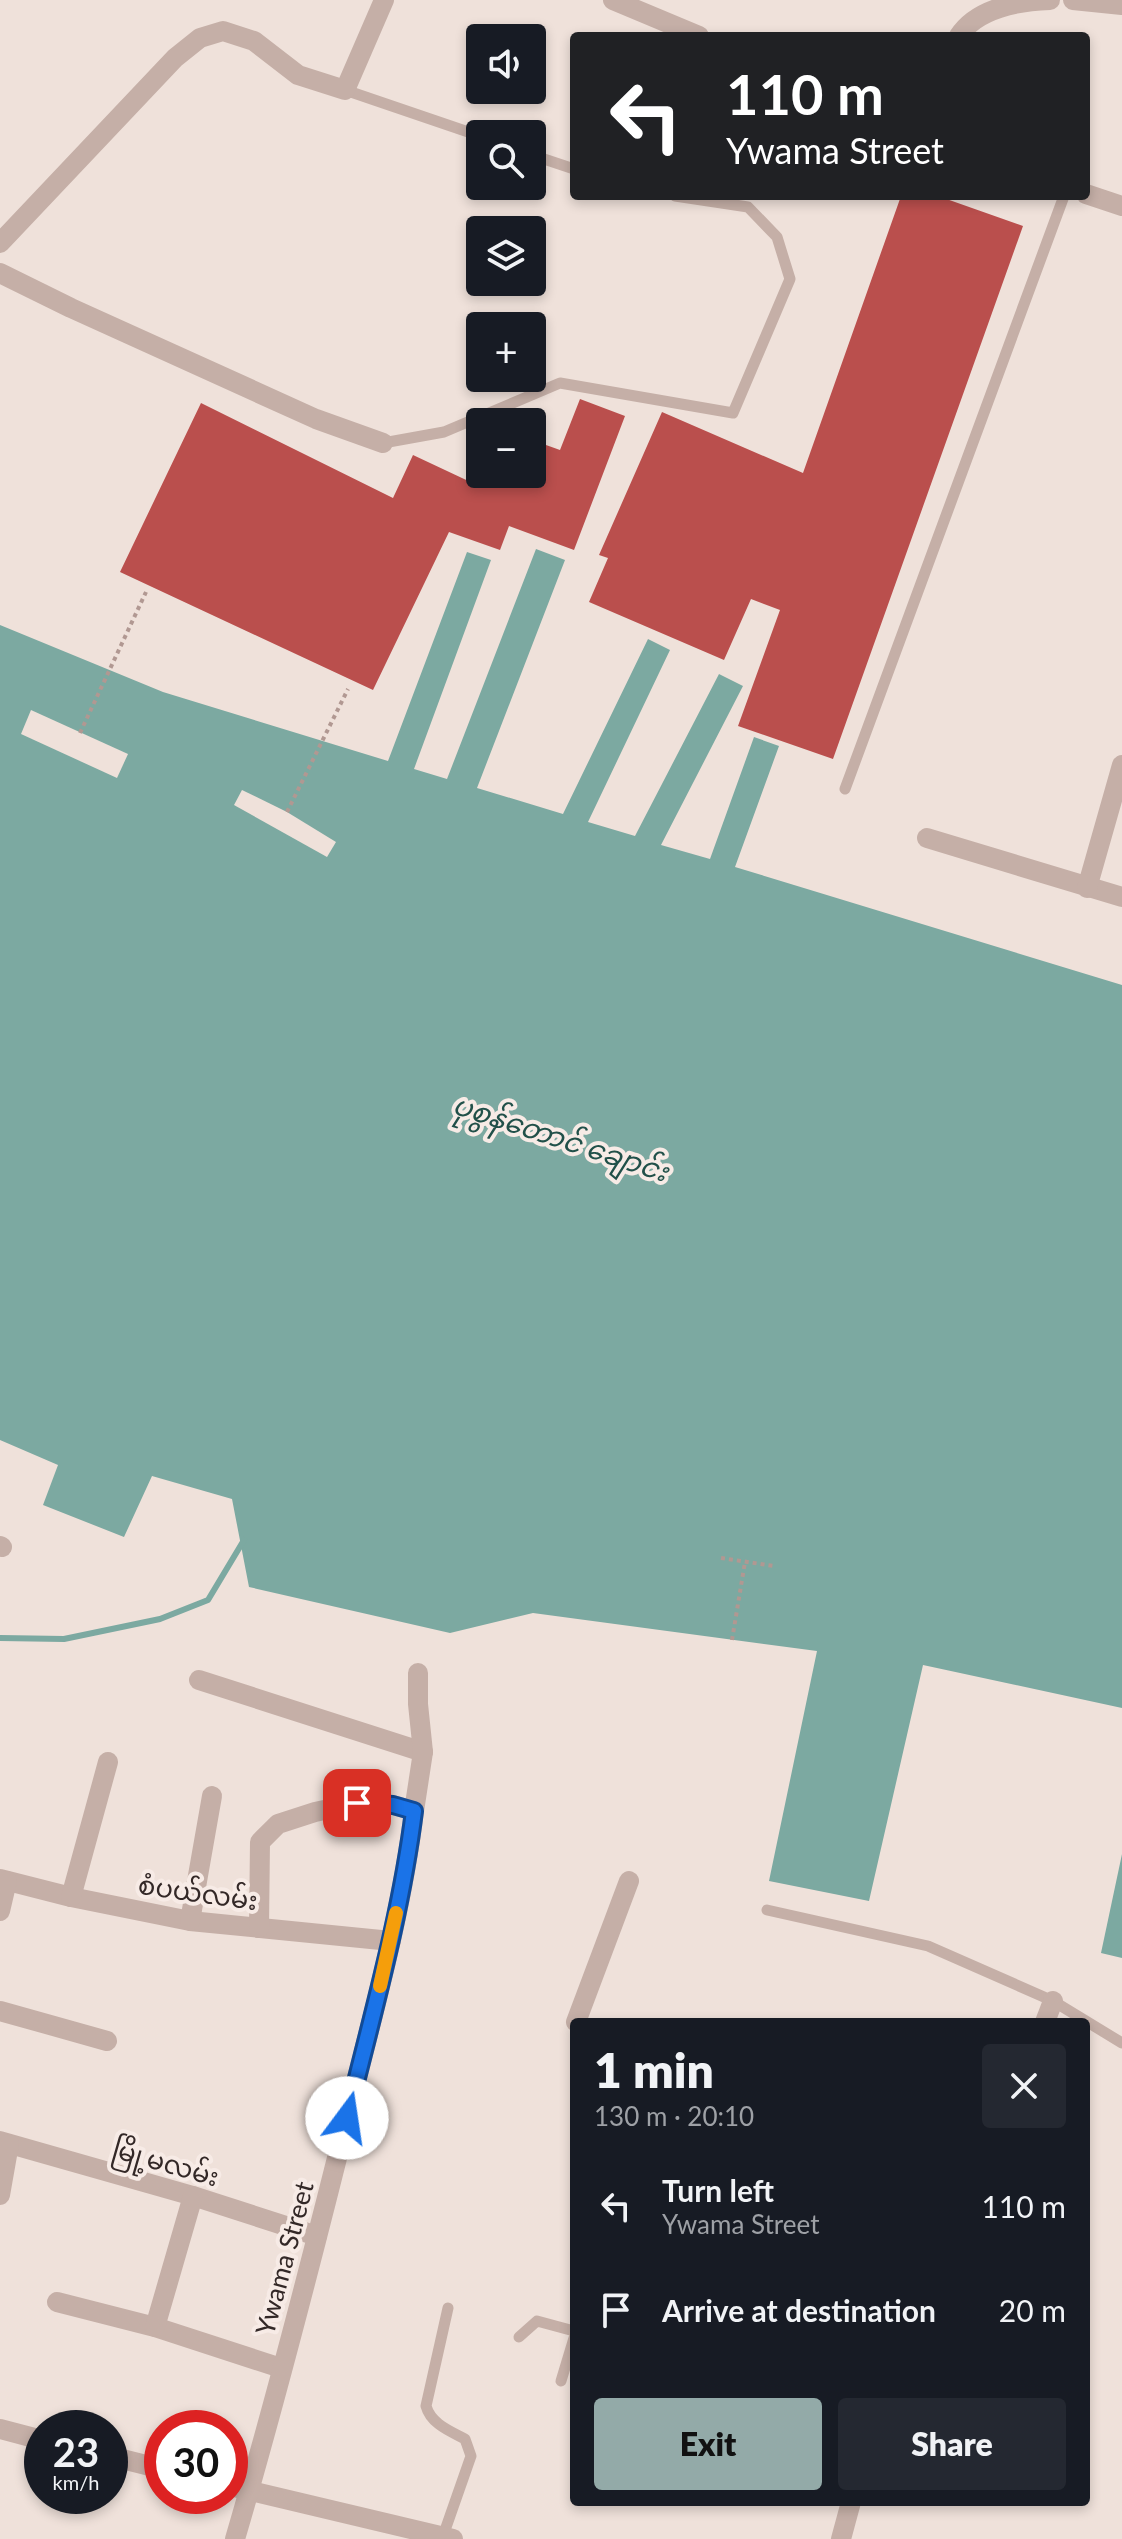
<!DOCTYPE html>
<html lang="en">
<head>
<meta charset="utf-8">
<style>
  :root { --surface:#171b24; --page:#242831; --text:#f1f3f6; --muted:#9ea1a6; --accent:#93aaa8 }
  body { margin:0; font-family:Lato,"Noto Sans Myanmar",sans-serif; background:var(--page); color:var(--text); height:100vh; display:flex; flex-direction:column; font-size:30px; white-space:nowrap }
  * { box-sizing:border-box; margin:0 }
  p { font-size:26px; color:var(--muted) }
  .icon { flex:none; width:44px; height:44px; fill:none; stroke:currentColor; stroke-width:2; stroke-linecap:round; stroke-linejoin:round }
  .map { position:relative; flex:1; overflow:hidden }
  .side { position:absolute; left:570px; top:2018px; width:520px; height:488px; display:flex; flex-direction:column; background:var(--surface); border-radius:8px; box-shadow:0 4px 12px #0003 }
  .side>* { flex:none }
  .guide { position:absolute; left:570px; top:32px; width:520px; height:168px; border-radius:8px; box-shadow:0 4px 12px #0003; background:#202124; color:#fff; overflow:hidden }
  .controls { position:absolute; left:466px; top:24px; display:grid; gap:16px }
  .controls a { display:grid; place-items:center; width:80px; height:80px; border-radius:8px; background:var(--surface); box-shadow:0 4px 12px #0003; font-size:40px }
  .speed { position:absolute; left:24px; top:2410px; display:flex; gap:16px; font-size:40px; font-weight:700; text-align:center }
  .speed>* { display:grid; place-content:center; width:104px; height:104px; border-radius:50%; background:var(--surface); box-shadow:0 4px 12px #0003; line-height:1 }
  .speed small { font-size:20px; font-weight:400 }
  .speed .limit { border:12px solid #d22; background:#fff; color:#111 }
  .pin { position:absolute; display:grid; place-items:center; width:68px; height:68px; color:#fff; margin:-34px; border-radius:16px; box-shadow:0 4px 12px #0006 }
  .me { position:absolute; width:88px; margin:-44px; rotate:14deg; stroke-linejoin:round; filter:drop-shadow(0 0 6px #0008) }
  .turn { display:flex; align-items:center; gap:28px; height:168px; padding:0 24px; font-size:36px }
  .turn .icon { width:104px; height:104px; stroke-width:2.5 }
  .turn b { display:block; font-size:56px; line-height:68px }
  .round { display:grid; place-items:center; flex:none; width:84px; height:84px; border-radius:8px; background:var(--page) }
  .overview { display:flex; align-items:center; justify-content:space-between; height:136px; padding:0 24px }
  h1 { font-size:48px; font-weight:800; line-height:60px }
  .primary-button { display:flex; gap:16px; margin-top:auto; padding:16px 24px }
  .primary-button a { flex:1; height:92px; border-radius:8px; background:var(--accent); color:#111; font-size:32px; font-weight:800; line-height:92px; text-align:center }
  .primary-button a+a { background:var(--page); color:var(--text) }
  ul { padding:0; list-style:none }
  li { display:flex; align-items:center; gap:24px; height:104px; padding:0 24px }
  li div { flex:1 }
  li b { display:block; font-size:30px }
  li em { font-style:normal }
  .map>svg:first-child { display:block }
</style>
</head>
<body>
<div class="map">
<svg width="1122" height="2539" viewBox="0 0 1122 2539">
  <rect width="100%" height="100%" fill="#efe1da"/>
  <g fill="#7ca9a1">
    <path d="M536,549L565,560L477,788L563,814L648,639L670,650L588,822L635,836L719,674L743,686L661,845L710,859L754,737L779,746L735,867L1122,985V1708L923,1665L869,1901L769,1881L817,1651L533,1613L450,1633L249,1587L232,1499L152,1476L124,1537L43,1505L58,1465L0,1440V625L163,692L388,761L467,552L491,560L414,769L447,779Z"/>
    <path d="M1122,1854V1958L1101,1953Z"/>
  </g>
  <g fill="#efe1da">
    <path d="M31,710L128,754L117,778L21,734Z"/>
    <path d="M242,790L287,812L336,842L327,857L234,805Z"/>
  </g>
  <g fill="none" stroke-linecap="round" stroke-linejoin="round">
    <path stroke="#7ca9a1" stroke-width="6" d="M0,1638L64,1639L160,1619L208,1600L244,1540"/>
  </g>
  <g fill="#ba4f4d">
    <path d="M901,196H938L1023,226L833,759L738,726L780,610L751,599L724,660L589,602L608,558L599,555L662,412L803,473Z"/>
    <path d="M580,399L625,416L574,550L509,526L500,550L449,532L373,690L120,572L201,403L393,498L413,455L479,486L483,474H532V440L560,450Z"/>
  </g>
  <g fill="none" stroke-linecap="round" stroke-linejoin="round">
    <g stroke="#b19892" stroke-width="4" stroke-dasharray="4 4" stroke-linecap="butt">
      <path d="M80,733L146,592"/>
      <path d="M287,812L348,689"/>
      <path d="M721,1558L774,1566"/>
      <path d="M732,1640L745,1562"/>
    </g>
    <g stroke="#c5afa7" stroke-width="11">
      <path d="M345,90L480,136"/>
      <path d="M532,155L574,169"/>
      <path d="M383,443L444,432L560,383L733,413L790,279L777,237L748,207L675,196"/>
      <path d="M845,789L1064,196"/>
      <path d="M767,1910L928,1946L1053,2001L1122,2043"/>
      <path d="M519,2337L537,2321L574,2331"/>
      <path d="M561,2381L574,2338"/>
      <path d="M443,2536L471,2456L465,2439C450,2431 431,2424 426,2406L448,2308"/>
    </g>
    <g stroke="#c5afa7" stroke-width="20">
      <path d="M1073,0L1122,5"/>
      <path d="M959,36C977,8 1019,1 1050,0"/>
      <path d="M0,243L175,58L200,38L223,31L254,41L298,75L345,90L384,0"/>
      <path d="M0,273L71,308L316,419L383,443"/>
      <path d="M927,838L1122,897"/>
      <path d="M1087,888L1122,765"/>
      <path d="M0,1546L2,1547"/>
      <path d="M199,1680L423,1752"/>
      <path d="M414,1811L423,1752L418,1704V1673"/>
      <path d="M0,1879L71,1897L190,1921L391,1941"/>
      <path d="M71,1897L108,1762"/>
      <path d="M0,1911L7,1881"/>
      <path d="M190,1921L212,1796"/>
      <path d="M0,2011L107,2041"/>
      <path d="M576,2022L629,1881"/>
      <path d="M1045,2022L1053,2001"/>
      <path d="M0,2141L193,2196L317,2236"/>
      <path d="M0,2195L9,2144"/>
      <path d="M57,2302L155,2327L281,2368"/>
      <path d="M155,2327L193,2196"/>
      <path d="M0,2429L42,2440"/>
      <path d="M110,2456L162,2469"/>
      <path d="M230,2486L453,2539"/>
      <path d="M235,2539C277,2396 314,2251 350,2106C374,2009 402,1911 414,1811L393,1805L357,1803L315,1812L278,1824L260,1842L259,1928"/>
      <path d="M841,2539L851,2502"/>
    </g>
    <g stroke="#c5afa7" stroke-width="20">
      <path d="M613,0L699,36"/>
      <path d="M1086,194L1122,206"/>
    </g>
  </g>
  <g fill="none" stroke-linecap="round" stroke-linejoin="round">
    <g stroke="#114b97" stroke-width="20">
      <path id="route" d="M347,2118C372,2016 401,1915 414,1811L393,1805L357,1803"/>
    </g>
    <use href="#route" stroke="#1a73e8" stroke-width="14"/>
    <path stroke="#f59e0b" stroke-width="14" d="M380,1986L396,1913"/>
  </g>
  <g text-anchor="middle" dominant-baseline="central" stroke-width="8" stroke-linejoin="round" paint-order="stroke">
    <g font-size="26" fill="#332827" stroke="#f7ebe6">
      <text transform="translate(198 1892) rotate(8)">စံပယ်လမ်း</text>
      <text transform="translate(166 2162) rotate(16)">မြို့မလမ်း</text>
      <text transform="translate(284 2258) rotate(-75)">Ywama Street</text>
    </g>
    <g font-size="28" font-style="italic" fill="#215049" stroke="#f7ebe6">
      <text transform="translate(561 1137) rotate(18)">ပုစွန်တောင် ချောင်း</text>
    </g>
  </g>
</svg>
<div class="controls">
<a><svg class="icon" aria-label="sound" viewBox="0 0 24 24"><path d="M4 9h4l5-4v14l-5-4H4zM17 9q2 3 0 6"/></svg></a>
<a><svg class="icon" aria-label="search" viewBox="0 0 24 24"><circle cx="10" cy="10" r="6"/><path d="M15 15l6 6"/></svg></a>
<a><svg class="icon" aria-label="layers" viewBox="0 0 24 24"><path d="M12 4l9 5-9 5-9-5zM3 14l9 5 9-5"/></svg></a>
<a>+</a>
<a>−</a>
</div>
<div class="speed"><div>23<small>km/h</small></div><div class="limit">30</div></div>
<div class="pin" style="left:357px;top:1803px;background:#d93025"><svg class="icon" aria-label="arrive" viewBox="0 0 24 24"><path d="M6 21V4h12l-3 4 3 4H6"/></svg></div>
<svg class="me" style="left:347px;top:2118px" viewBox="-20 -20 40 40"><circle r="19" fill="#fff"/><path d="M0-13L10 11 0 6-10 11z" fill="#1a73e8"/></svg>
<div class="guide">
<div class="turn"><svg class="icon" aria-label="left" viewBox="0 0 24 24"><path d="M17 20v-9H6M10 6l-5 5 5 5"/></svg><div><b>110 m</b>Ywama Street</div></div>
</div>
<section class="side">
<div class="overview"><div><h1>1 min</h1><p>130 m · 20:10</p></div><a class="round"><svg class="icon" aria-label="close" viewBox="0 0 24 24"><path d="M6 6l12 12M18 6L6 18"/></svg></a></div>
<ul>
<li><svg class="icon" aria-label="left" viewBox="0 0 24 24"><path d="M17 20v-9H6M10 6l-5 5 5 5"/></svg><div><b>Turn left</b><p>Ywama Street</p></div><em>110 m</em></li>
<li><svg class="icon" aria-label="arrive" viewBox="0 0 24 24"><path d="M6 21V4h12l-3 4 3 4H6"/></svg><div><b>Arrive at destination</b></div><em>20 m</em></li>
</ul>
<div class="primary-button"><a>Exit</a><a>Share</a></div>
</section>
</div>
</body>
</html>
